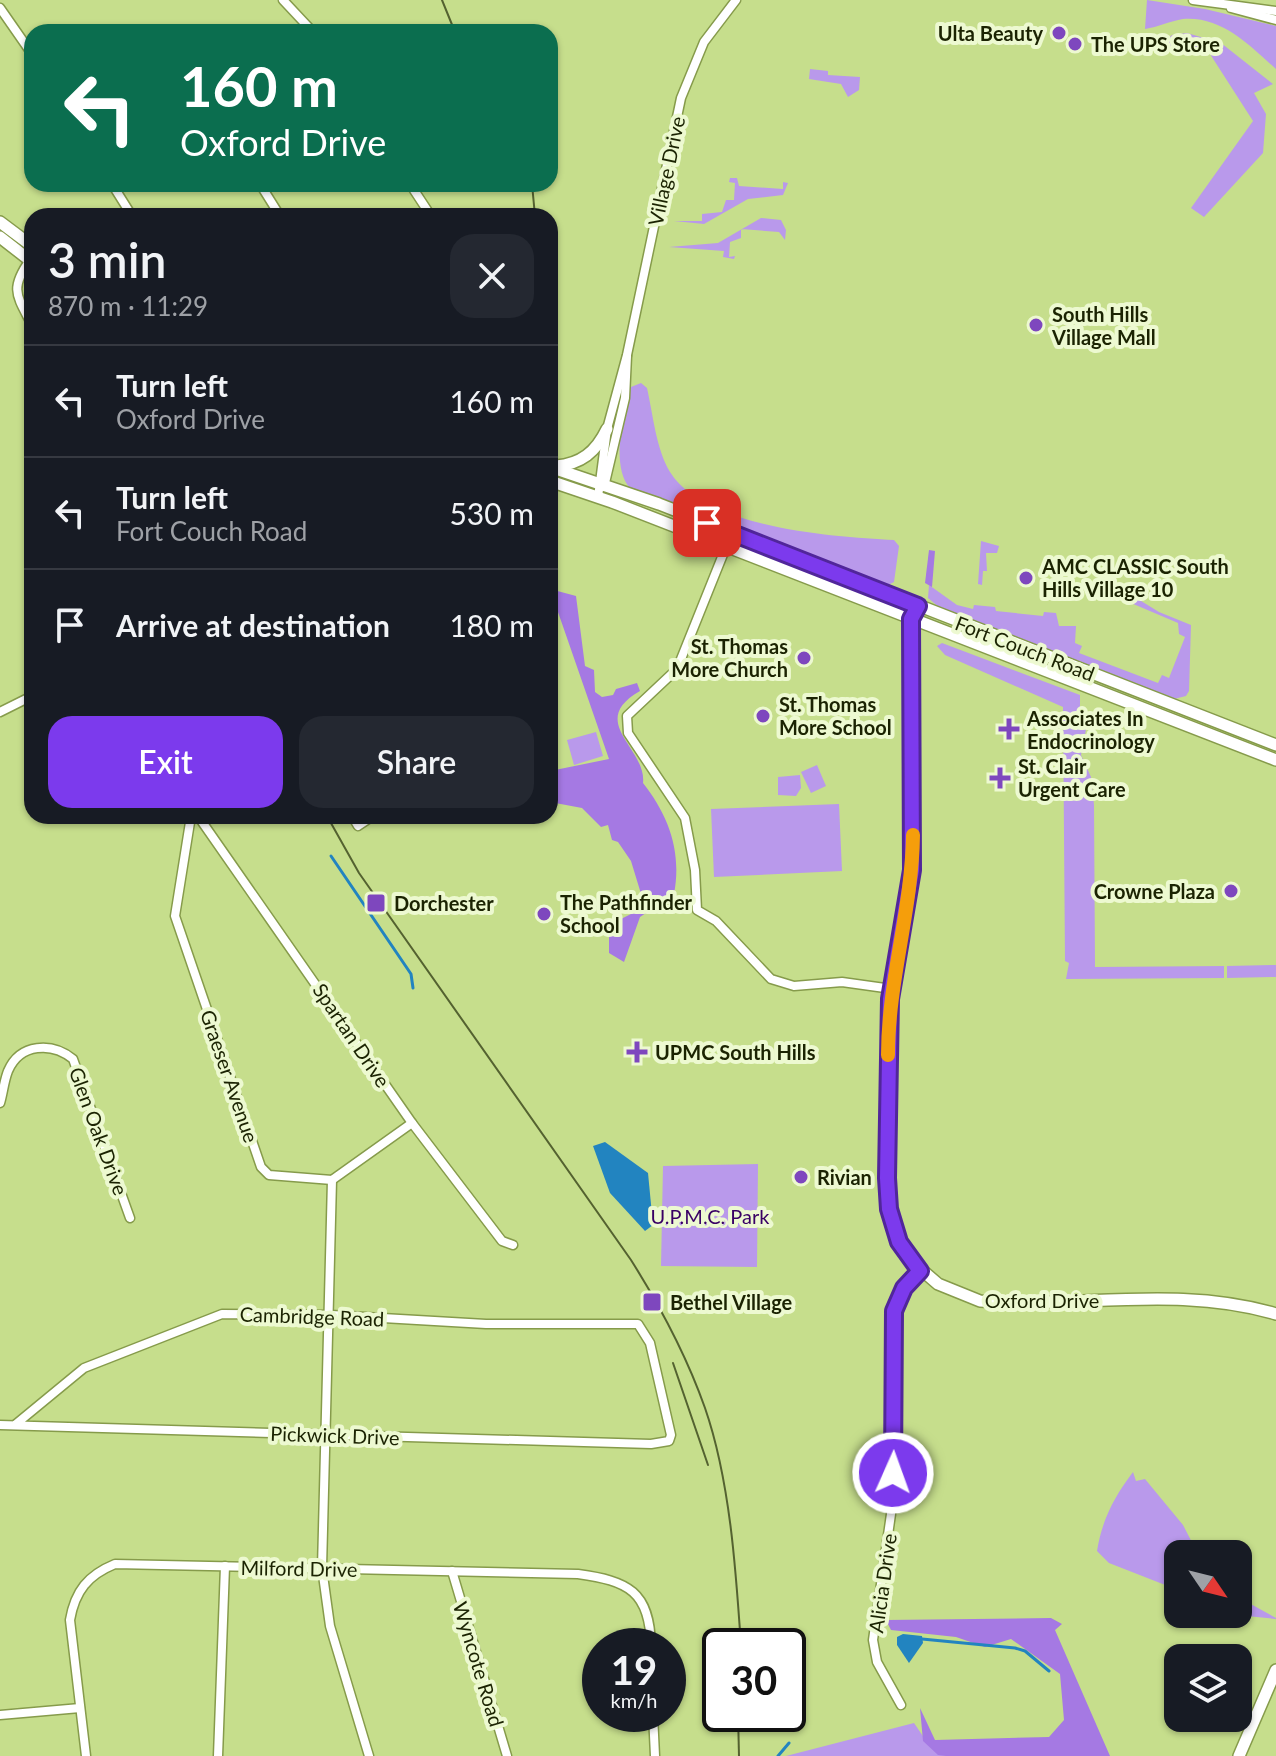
<!DOCTYPE html>
<html lang="en">
<head>
<meta charset="utf-8">
<style>
  :root { --surface:#171b24; --page:#242831; --text:#f1f3f6; --muted:#9ea1a6; --line:#363941; --accent:#7c3aed }
  body { margin:0; font-family:Lato,sans-serif; background:var(--page); color:var(--text); height:100vh; display:flex; flex-direction:column; font-size:30px; white-space:nowrap }
  * { box-sizing:border-box; margin:0 }
  p { font-size:26px; color:var(--muted) }
  .icon { flex:none; width:44px; height:44px; fill:none; stroke:currentColor; stroke-width:2; stroke-linecap:round; stroke-linejoin:round }
  .map { position:relative; flex:1; overflow:hidden }
  .details { position:absolute; left:24px; top:208px; width:534px; height:616px; display:flex; flex-direction:column; background:var(--surface); border-radius:24px; box-shadow:0 2px 6px #0004 }
  .details>* { flex:none }
  .guide { position:absolute; left:24px; top:24px; width:534px; height:168px; border-radius:24px; box-shadow:0 2px 6px #0004; background:#0b6e4f; color:#fff; overflow:hidden }
  .needle { width:52px; rotate:125deg }
  .buttons { position:absolute; left:1164px; top:1540px; display:grid; gap:16px }
  .buttons a { display:grid; place-items:center; width:88px; height:88px; border-radius:16px; background:var(--surface); box-shadow:0 2px 6px #0004; font-size:40px }
  .speed { position:absolute; left:582px; top:1628px; display:flex; gap:16px; font-size:40px; font-weight:700; text-align:center }
  .speed>* { display:grid; place-content:center; width:104px; height:104px; border-radius:50%; background:var(--surface); box-shadow:0 2px 6px #0004; line-height:1 }
  .speed small { font-size:20px; font-weight:400 }
  .speed .limit { border:4px solid #111; border-radius:12px; background:#fff; color:#111 }
  .pin { position:absolute; display:grid; place-items:center; width:68px; height:68px; color:#fff; margin:-34px; border-radius:16px; box-shadow:0 4px 12px #0006 }
  .me { position:absolute; width:88px; margin:-44px; rotate:2deg; stroke-linejoin:round; filter:drop-shadow(0 0 6px #0008) }
  .turn { display:flex; align-items:center; gap:28px; height:168px; padding:0 24px; font-size:36px }
  .turn .icon { width:104px; height:104px; stroke-width:2.5 }
  .turn b { display:block; font-size:56px; line-height:68px }
  .round { display:grid; place-items:center; flex:none; width:84px; height:84px; border-radius:24px; background:var(--page) }
  .head { display:flex; align-items:center; justify-content:space-between; height:136px; padding:0 24px }
  h1 { font-size:48px; font-weight:600; line-height:60px }
  .primary-button { display:flex; gap:16px; margin-top:auto; padding:16px 24px }
  .primary-button a { flex:1; height:92px; border-radius:24px; background:var(--accent); color:#fff; font-size:32px; font-weight:600; line-height:92px; text-align:center }
  .primary-button a+a { background:var(--page); color:var(--text) }
  ul { padding:0; list-style:none }
  li { display:flex; align-items:center; gap:24px; height:112px; padding:0 24px; border-top:2px solid var(--line) }
  li div { flex:1 }
  li b { display:block; font-size:30px }
  li em { font-style:normal }
  .map>svg:first-child { display:block }
</style>
</head>
<body>
<div class="map">
<svg width="1276" height="1756" viewBox="0 0 1276 1756">
  <rect width="100%" height="100%" fill="#c6de8c"/>
  <g fill="#b999eb">
    <path d="M1147,0L1205,9L1276,26V69C1249,45 1222,16 1183,19C1170,21 1158,27 1145,29Z"/>
    <path d="M1187,33L1221,43L1273,84L1254,93L1266,114L1263,153L1204,217L1191,208L1253,121L1210,54L1202,49L1159,46L1172,35Z"/>
    <path d="M810,69L828,71V75L860,77L859,90L848,97L841,84L809,79Z"/>
    <path d="M730,178H737L739,186L783,189V182L788,183L783,195L748,199L704,224L674,221H702V214L722,212L726,200H734L735,183L729,182Z"/>
    <path d="M761,218L781,220L786,230L785,240L779,232L741,229V238L730,242L729,257L735,256L734,259L723,257L724,251L669,247L718,243Z"/>
    <path d="M641,383L647,388C653,414 656,449 670,472C705,528 833,537 894,540L899,546L894,582L884,587L630,488C611,468 622,413 631,387Z"/>
    <path d="M981,541L999,546L997,553H986L987,571H983L982,585L978,584Z"/>
    <path d="M929,585L957,605L973,609L974,605L995,607L996,611L1043,616L1044,612L1056,613L1059,626H1076L1075,643L1082,646L1079,653L1158,683L1162,675L1169,678L1185,637L1179,634L1178,623L1131,603L1127,597L1133,596L1159,612L1191,625L1189,691L1186,696L1174,699L940,608L928,598Z"/>
    <path d="M942,643L1080,695V716L1088,719L1081,755L1091,777L1094,805L1095,967L1224,966V978L1066,979L1069,963L1065,961L1063,707L945,655L937,646Z"/>
    <path d="M596,732L603,756L574,765L567,740Z"/>
    <path d="M817,765L826,786L811,793L801,772Z"/>
    <path d="M800,775L801,788L796,796L778,795V777Z"/>
    <path d="M839,804L842,871L714,877L711,809Z"/>
    <path d="M1276,965V977L1227,978V966Z"/>
    <path d="M758,1164L757,1267L661,1266L663,1166Z"/>
    <path d="M1133,1472L1136,1481L1145,1479L1183,1525L1198,1554H1178V1590L1109,1563L1097,1551C1102,1520 1114,1497 1133,1472Z"/>
    <path d="M1238,1597L1276,1618V1619L1226,1614H1238Z"/>
    <path d="M914,1723L931,1748L953,1756H786Z"/>
  </g>
  <g fill="#a579e3">
    <path d="M929,550L935,551L932,587L925,583Z"/>
    <path d="M550,589L576,596L585,666L594,670L595,692L602,697L613,695L616,689L637,683L640,691C586,722 647,748 643,783C669,816 682,852 674,894L640,917L624,962L609,953V925L633,913L642,897L631,861L618,842L612,840L608,825L601,827L582,808L550,802V771L609,759Z"/>
    <path d="M1051,1618L1062,1624L1055,1630L1110,1756H946L938,1755L923,1741L920,1708L935,1740L1049,1737L1064,1720L1060,1674L1011,1639L985,1647L956,1637L891,1630L886,1620Z"/>
  </g>
  <g fill="#2284c0">
    <path d="M605,1142L648,1173L653,1225L645,1231L610,1193L593,1146Z"/>
    <path d="M903,1634L922,1636L923,1643L909,1663L897,1645V1637Z"/>
  </g>
  <g fill="none" stroke-linecap="round" stroke-linejoin="round">
    <g stroke="#2284c0" stroke-width="3">
      <path d="M331,856L411,974L413,988"/>
      <path d="M922,1639L1015,1648L1025,1651L1049,1671"/>
      <path d="M778,1756L789,1743"/>
    </g>
    <g stroke="#869b4b" stroke-width="11">
      <g id="street">
        <path d="M283,0L313,32"/>
        <path d="M1193,0L1276,11"/>
        <path d="M0,8L32,54"/>
        <path d="M1231,8L1276,20"/>
        <path d="M112,184L132,216"/>
        <path d="M260,184L280,216"/>
        <path d="M410,184L431,216"/>
        <path d="M30,260C9,289 17,296 32,325"/>
        <path d="M604,487L625,398L627,356"/>
        <path d="M598,497L607,429L627,355L681,98L704,42L736,0"/>
        <path d="M726,547L677,669L627,716L628,733L685,818L695,870L697,910L716,921L771,979L794,986L842,982L892,989"/>
        <path d="M0,712L32,696"/>
        <path d="M191,816L175,916L261,1167L269,1175L332,1180L412,1123"/>
        <path d="M198,816L412,1123L502,1241L513,1245"/>
        <path d="M352,816L358,826L373,816"/>
        <path d="M0,1103C3,1093 4,1081 8,1071C20,1043 52,1042 73,1059L130,1218"/>
        <path d="M332,1180L322,1568L330,1626L369,1756"/>
        <path d="M0,1425L651,1444L669,1441L671,1435L650,1343L638,1324H486L331,1315L222,1314L84,1368L16,1424"/>
        <path d="M452,1571L507,1756"/>
        <path d="M901,1705L877,1662L873,1640L891,1514L894,1311L904,1288L920,1271"/>
        <path d="M653,1714L655,1756"/>
        <path d="M0,1715L80,1708"/>
        <path d="M86,1756L70,1620C75,1591 88,1575 115,1564L578,1574C628,1581 650,1591 651,1646"/>
        <path d="M218,1756L225,1566"/>
      </g>
    </g>
    <g stroke="#869b4b" stroke-width="14">
      <g id="secondary">
        <path d="M0,222L32,246"/>
        <path d="M0,237L32,262"/>
        <path d="M556,466C581,464 596,452 607,429"/>
        <path d="M550,467L659,504L1276,745"/>
        <path d="M550,481L612,502L1276,760"/>
        <path d="M906,601L911,619L912,870L890,1004L887,1194L892,1222L909,1259L938,1284L980,1301C1078,1308 1180,1285 1276,1314"/>
        <path d="M1239,1756L1276,1670"/>
      </g>
    </g>
    <use href="#street" stroke="#fff" stroke-width="8"/>
    <use href="#secondary" stroke="#fff" stroke-width="11"/>
    <g stroke="#546230" stroke-width="2">
      <path d="M442,0L455,32"/>
      <path d="M532,184L535,216"/>
      <path d="M327,816L359,873L631,1260C660,1306 687,1357 705,1408C730,1480 736,1571 741,1646"/>
      <path d="M673,1363L708,1465"/>
      <path d="M738,1714L739,1756"/>
    </g>
  </g>
  <g fill="none" stroke-linecap="round" stroke-linejoin="round">
    <g stroke="#51269a" stroke-width="20">
      <path id="route" d="M707,523L918,606L911,619L912,870L890,999L887,1178L889,1209L899,1242L920,1271L904,1288L894,1311L893,1473"/>
    </g>
    <use href="#route" stroke="#7c3aed" stroke-width="14"/>
    <path stroke="#f59e0b" stroke-width="14" d="M888,1055C888,980 912,910 913,835"/>
  </g>
  <g fill="#7e47be" stroke="#edf9d1" stroke-width="3">
    <circle cx="1059" cy="33" r="8"/>
    <circle cx="1075" cy="44" r="8"/>
    <circle cx="1036" cy="325" r="8"/>
    <circle cx="1026" cy="578" r="8"/>
    <circle cx="804" cy="658" r="8"/>
    <circle cx="763" cy="716" r="8"/>
    <path d="M1005 717h8v8h8v8h-8v8h-8v-8h-8v-8h8z"/>
    <path d="M996 766h8v8h8v8h-8v8h-8v-8h-8v-8h8z"/>
    <circle cx="1231" cy="891" r="8"/>
    <rect x="366" y="893" width="20" height="20" rx="4"/>
    <circle cx="544" cy="914" r="8"/>
    <path d="M633 1040h8v8h8v8h-8v8h-8v-8h-8v-8h8z"/>
    <circle cx="801" cy="1177" r="8"/>
    <rect x="642" y="1292" width="20" height="20" rx="4"/>
  </g>
  <g text-anchor="middle" dominant-baseline="central" stroke-width="8" stroke-linejoin="round" paint-order="stroke">
    <g font-size="20" font-weight="bold" fill="#1b2302" stroke="#edf9d1" text-anchor="start">
      <text x="1043" y="33" text-anchor="end">Ulta Beauty</text>
      <text x="1091" y="44">The UPS Store</text>
      <text x="1052" y="314">South Hills<tspan x="1052" dy="23">Village Mall</tspan></text>
      <text x="1042" y="566">AMC CLASSIC South<tspan x="1042" dy="23">Hills Village 10</tspan></text>
      <text x="788" y="646" text-anchor="end">St. Thomas<tspan x="788" dy="23">More Church</tspan></text>
      <text x="779" y="704">St. Thomas<tspan x="779" dy="23">More School</tspan></text>
      <text x="1027" y="718">Associates In<tspan x="1027" dy="23">Endocrinology</tspan></text>
      <text x="1018" y="766">St. Clair<tspan x="1018" dy="23">Urgent Care</tspan></text>
      <text x="1215" y="891" text-anchor="end">Crowne Plaza</text>
      <text x="560" y="902">The Pathfinder<tspan x="560" dy="23">School</tspan></text>
      <text x="394" y="903">Dorchester</text>
      <text x="655" y="1052">UPMC South Hills</text>
      <text x="817" y="1177">Rivian</text>
      <text x="670" y="1302">Bethel Village</text>
    </g>
    <g font-size="20" fill="#1b2302" stroke="#edf9d1">
      <text transform="translate(666 171) rotate(-78)">Village Drive</text>
      <text transform="translate(1025 648) rotate(21)">Fort Couch Road</text>
      <text transform="translate(352 1035) rotate(56)">Spartan Drive</text>
      <text transform="translate(230 1076) rotate(71)">Graeser Avenue</text>
      <text transform="translate(99 1131) rotate(70)">Glen Oak Drive</text>
      <text x="1042" y="1300">Oxford Drive</text>
      <text transform="translate(312 1316) rotate(2)">Cambridge Road</text>
      <text transform="translate(335 1435) rotate(2)">Pickwick Drive</text>
      <text transform="translate(299 1568) rotate(1)">Milford Drive</text>
      <text transform="translate(882 1583) rotate(-82)">Alicia Drive</text>
      <text transform="translate(479 1664) rotate(73)">Wyncote Road</text>
    </g>
    <g font-size="20" fill="#390065" stroke="#edf9d1">
      <text x="710" y="1216">U.P.M.C. Park</text>
    </g>
  </g>
</svg>
<div class="buttons">
<a><svg class="needle" viewBox="-14 -14 28 28"><path d="M0-13l5 13h-10z" fill="#e53935"/><path d="M0 13l5-13h-10z" fill="#9ea1a6"/></svg></a>
<a><svg class="icon" aria-label="layers" viewBox="0 0 24 24"><path d="M12 4l9 5-9 5-9-5zM3 14l9 5 9-5"/></svg></a>
</div>
<div class="speed"><div>19<small>km/h</small></div><div class="limit">30</div></div>
<div class="pin" style="left:707px;top:523px;background:#d93025"><svg class="icon" aria-label="arrive" viewBox="0 0 24 24"><path d="M6 21V4h12l-3 4 3 4H6"/></svg></div>
<svg class="me" style="left:893px;top:1473px" viewBox="-20 -20 40 40"><circle r="17" fill="#7c3aed" stroke="#fff" stroke-width="3"/><path d="M0-11L8 9 0 5-8 9z" fill="#fff"/></svg>
<div class="guide">
<div class="turn"><svg class="icon" aria-label="left" viewBox="0 0 24 24"><path d="M17 20v-9H6M10 6l-5 5 5 5"/></svg><div><b>160 m</b>Oxford Drive</div></div>
</div>
<section class="details">
<div class="head"><div><h1>3 min</h1><p>870 m · 11:29</p></div><a class="round"><svg class="icon" aria-label="close" viewBox="0 0 24 24"><path d="M6 6l12 12M18 6L6 18"/></svg></a></div>
<ul>
<li><svg class="icon" aria-label="left" viewBox="0 0 24 24"><path d="M17 20v-9H6M10 6l-5 5 5 5"/></svg><div><b>Turn left</b><p>Oxford Drive</p></div><em>160 m</em></li>
<li><svg class="icon" aria-label="left" viewBox="0 0 24 24"><path d="M17 20v-9H6M10 6l-5 5 5 5"/></svg><div><b>Turn left</b><p>Fort Couch Road</p></div><em>530 m</em></li>
<li><svg class="icon" aria-label="arrive" viewBox="0 0 24 24"><path d="M6 21V4h12l-3 4 3 4H6"/></svg><div><b>Arrive at destination</b></div><em>180 m</em></li>
</ul>
<div class="primary-button"><a>Exit</a><a>Share</a></div>
</section>
</div>
</body>
</html>
